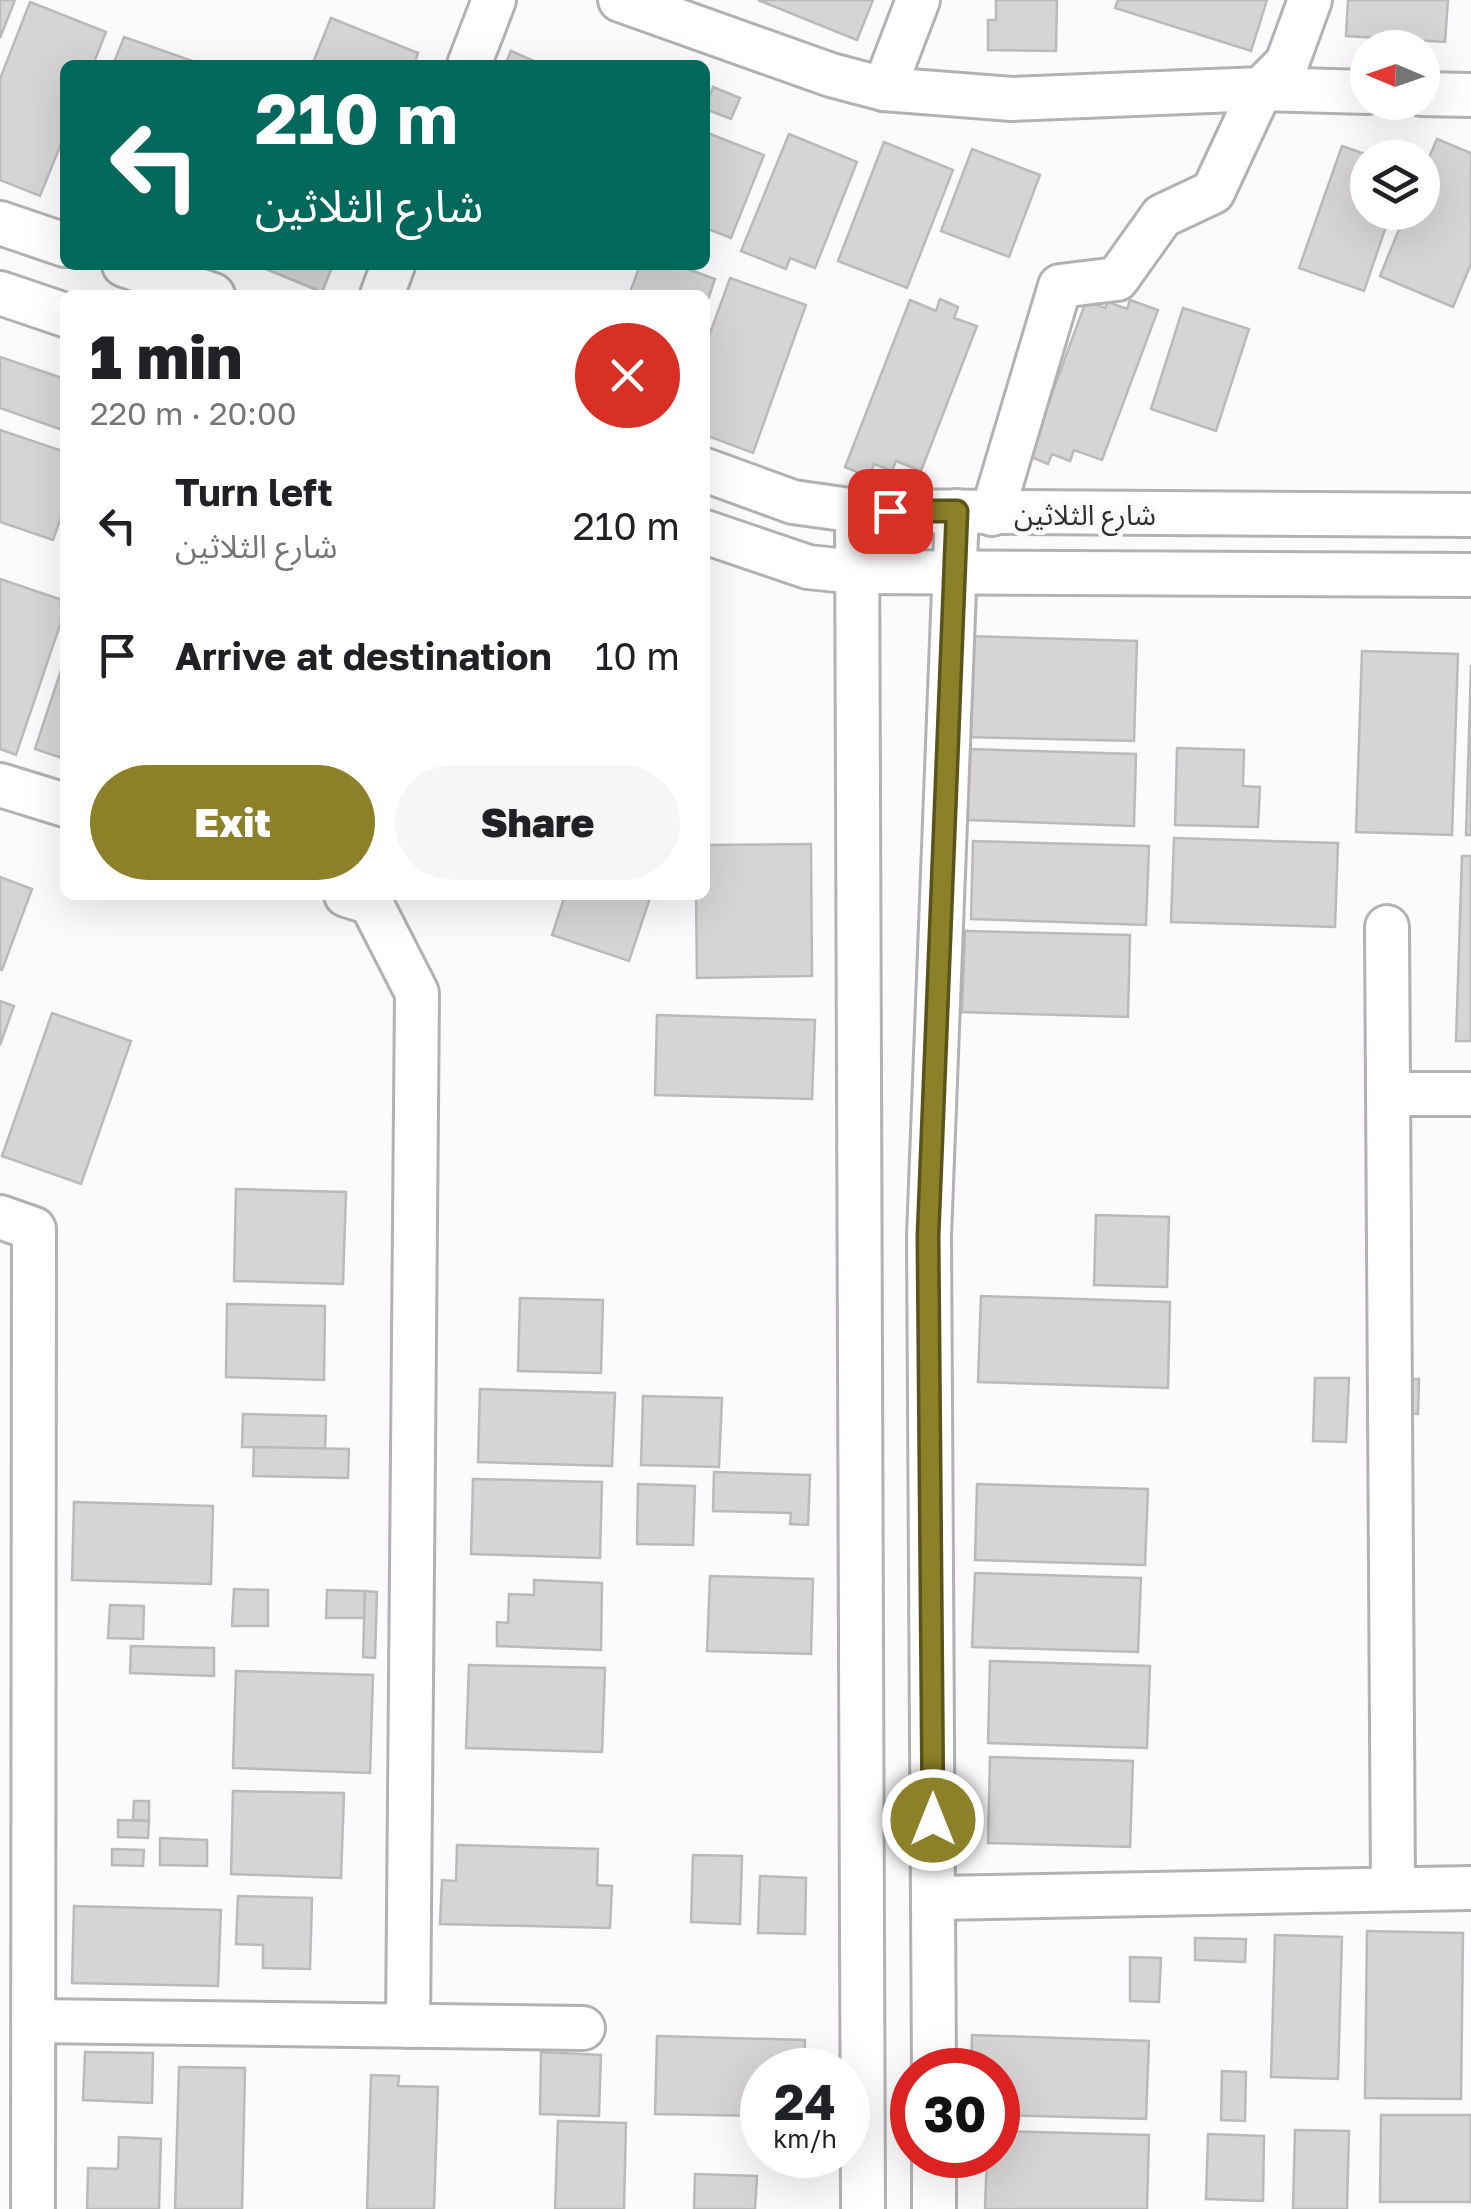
<!DOCTYPE html>
<html lang="en">
<head>
<meta charset="utf-8">
<style>
  :root { --surface:#fff; --page:#f6f6f6; --text:#202124; --muted:#757577; --accent:#8c8128 }
  body { margin:0; font-family:"Golos Text","Noto Sans Arabic",sans-serif; background:var(--page); color:var(--text); height:100vh; display:flex; flex-direction:column; font-size:38px; white-space:nowrap }
  * { box-sizing:border-box; margin:0 }
  p { font-size:32px; color:var(--muted) }
  .icon { flex:none; width:55px; height:55px; fill:none; stroke:currentColor; stroke-width:2; stroke-linecap:round; stroke-linejoin:round }
  .map { position:relative; flex:1; overflow:hidden }
  .details { position:absolute; left:60px; top:290px; width:650px; height:610px; display:flex; flex-direction:column; background:var(--surface); border-radius:15px; box-shadow:0 10px 40px #0002 }
  .details>* { flex:none }
  .banner { position:absolute; left:60px; top:60px; width:650px; height:210px; border-radius:15px; box-shadow:0 10px 40px #0002; background:#00695c; color:#fff; overflow:hidden }
  .needle { width:65px; rotate:272deg }
  .controls { position:absolute; left:1350px; top:30px; display:grid; gap:20px }
  .controls a { display:grid; place-items:center; width:90px; height:90px; border-radius:50%; background:var(--surface); box-shadow:0 10px 40px #0002; font-size:50px }
  .speed { position:absolute; left:740px; top:2048px; display:flex; gap:20px; font-size:50px; font-weight:700; text-align:center }
  .speed>* { display:grid; place-content:center; width:130px; height:130px; border-radius:50%; background:var(--surface); box-shadow:0 10px 40px #0002; line-height:1 }
  .speed small { font-size:25px; font-weight:400 }
  .speed .limit { border:15px solid #d22; background:#fff; color:#111 }
  .pin { position:absolute; display:grid; place-items:center; width:85px; height:85px; color:#fff; margin:-42px; border-radius:20px; box-shadow:0 5px 15px #0006 }
  .me { position:absolute; width:110px; margin:-55px; rotate:0deg; stroke-linejoin:round; filter:drop-shadow(0 0 8px #0008) }
  .turn { display:flex; align-items:center; gap:35px; height:210px; padding:0 30px; font-size:45px }
  .turn .icon { width:130px; height:130px; stroke-width:2.5 }
  .turn b { display:block; font-size:70px; line-height:85px }
  .round { display:grid; place-items:center; flex:none; width:105px; height:105px; border-radius:52px; background:var(--page) }
  .overview { display:flex; align-items:center; justify-content:space-between; height:170px; padding:0 30px }
  h1 { font-size:60px; font-weight:800; line-height:75px }
  .cta { display:flex; gap:20px; margin-top:auto; padding:20px 30px }
  .cta a { flex:1; height:115px; border-radius:60px; background:var(--accent); color:#fff; font-size:40px; font-weight:800; line-height:115px; text-align:center }
  .cta a+a { background:var(--page); color:var(--text) }
  ul { padding:0; list-style:none }
  li { display:flex; align-items:center; gap:30px; height:130px; padding:0 30px }
  li div { flex:1 }
  li b { display:block; font-size:38px }
  li em { font-style:normal }
  .map>svg:first-child { display:block }
</style>
</head>
<body>
<div class="map">
<svg width="1471" height="2209" viewBox="0 0 1471 2209">
  <rect width="100%" height="100%" fill="#fcfafd"/>
  <g fill="#d7d4d6" stroke="#bcb9bb" stroke-width="2.5">
    <path d="M0,0H15L0,38Z"/>
    <path d="M758,0H873L857,40Z"/>
    <path d="M996,0H1057L1056,51L988,50V20H996Z"/>
    <path d="M1118,0H1267L1251,51L1115,8Z"/>
    <path d="M1348,0H1448L1445,42L1346,36Z"/>
    <path d="M30,2L106,32L93,65H65V134L40,196L0,180V79Z"/>
    <path d="M331,18L418,53L414,65H312Z"/>
    <path d="M124,37L201,64L200,65H113Z"/>
    <path d="M511,51L543,65H505Z"/>
    <path d="M713,87L740,98L731,119L705,109Z"/>
    <path d="M705,132L764,155L731,238L705,228Z"/>
    <path d="M789,134L857,162L815,268L790,258L786,269L741,251Z"/>
    <path d="M1437,139L1471,153V264L1453,307L1380,276L1406,212H1422V174Z"/>
    <path d="M884,142L953,170L907,288L838,261Z"/>
    <path d="M1342,146L1376,158H1368V212H1391L1364,291L1299,268Z"/>
    <path d="M972,149L1040,175L1009,257L941,231Z"/>
    <path d="M256,265H333L322,292Z"/>
    <path d="M640,265H677L715,279L705,308V295H629Z"/>
    <path d="M730,278L806,305L753,453L705,435V347Z"/>
    <path d="M940,299L958,307L954,318L977,326L921,471L896,461L892,471L874,464L869,477L845,467L910,300L936,311Z"/>
    <path d="M1130,300L1158,310L1102,460L1074,450L1070,461L1052,454L1048,464L1029,456L1086,301L1105,308L1108,302L1127,309Z"/>
    <path d="M1183,308L1249,329L1216,431L1151,409Z"/>
    <path d="M0,357L65,379V431L0,408Z"/>
    <path d="M0,430L65,452V506L53,540L0,522Z"/>
    <path d="M0,579L65,601V610L16,755L0,749Z"/>
    <path d="M966,636L1137,641L1134,741L963,737Z"/>
    <path d="M1362,651L1458,654L1452,835L1356,832Z"/>
    <path d="M63,664H65V759L35,749Z"/>
    <path d="M1471,665V835H1466Z"/>
    <path d="M1177,748L1244,750L1243,786L1260,787L1258,827L1175,825Z"/>
    <path d="M969,749L1136,754L1134,826L967,820Z"/>
    <path d="M1174,838L1338,843L1335,927L1171,922Z"/>
    <path d="M973,841L1149,846L1146,925L971,919Z"/>
    <path d="M811,844L812,976L697,978L696,895H705V845Z"/>
    <path d="M1462,856H1471V1041H1456Z"/>
    <path d="M0,877L32,889L2,970L0,969Z"/>
    <path d="M565,895H651L629,961L552,935Z"/>
    <path d="M965,931L1130,935L1128,1017L962,1012Z"/>
    <path d="M0,1001L14,1006L0,1045Z"/>
    <path d="M52,1013L131,1041L81,1184L2,1156Z"/>
    <path d="M657,1015L815,1020L812,1099L655,1095Z"/>
    <path d="M236,1189L346,1192L343,1284L234,1281Z"/>
    <path d="M1096,1215L1169,1217L1167,1287L1094,1285Z"/>
    <path d="M981,1296L1170,1302L1168,1388L978,1382Z"/>
    <path d="M520,1298L603,1300L601,1373L518,1371Z"/>
    <path d="M227,1304L325,1306L324,1380L226,1377Z"/>
    <path d="M1315,1378H1349L1346,1442L1313,1441Z"/>
    <path d="M1399,1379H1419L1418,1414L1398,1413Z"/>
    <path d="M480,1389L615,1393L612,1466L478,1462Z"/>
    <path d="M643,1396L722,1398L719,1467L641,1465Z"/>
    <path d="M243,1414L326,1416L325,1449L242,1447Z"/>
    <path d="M254,1447L349,1449L348,1478L253,1476Z"/>
    <path d="M714,1472L810,1475L808,1525L790,1524L791,1513L713,1511Z"/>
    <path d="M473,1479L602,1482L600,1558L471,1554Z"/>
    <path d="M638,1484L695,1486L693,1545L637,1544Z"/>
    <path d="M977,1484L1148,1489L1145,1565L975,1560Z"/>
    <path d="M74,1502L213,1506L211,1584L72,1580Z"/>
    <path d="M975,1573L1141,1578L1138,1652L972,1647Z"/>
    <path d="M710,1576L813,1579L811,1654L707,1651Z"/>
    <path d="M534,1580L602,1583L601,1650L497,1646V1622L508,1623L509,1594L534,1595Z"/>
    <path d="M234,1589L268,1590V1626H232Z"/>
    <path d="M327,1590L365,1591V1618H326Z"/>
    <path d="M365,1591L377,1592L375,1658L363,1657Z"/>
    <path d="M110,1605L144,1606L143,1639L108,1638Z"/>
    <path d="M131,1646L214,1648V1676L130,1673Z"/>
    <path d="M990,1661L1150,1666L1147,1748L988,1743Z"/>
    <path d="M469,1665L605,1668L602,1752L466,1748Z"/>
    <path d="M236,1671L373,1675L370,1773L233,1768Z"/>
    <path d="M990,1757L1133,1761L1130,1847L988,1843Z"/>
    <path d="M233,1791L344,1793L341,1878L231,1874Z"/>
    <path d="M134,1801H149V1821L133,1820Z"/>
    <path d="M118,1820L149,1821L148,1838L118,1837Z"/>
    <path d="M160,1838L207,1840V1866L160,1865Z"/>
    <path d="M457,1845L598,1849L597,1885L612,1886L610,1928L440,1924L442,1880L456,1881Z"/>
    <path d="M112,1849L144,1850L143,1866L112,1865Z"/>
    <path d="M693,1855L742,1856L740,1924L691,1922Z"/>
    <path d="M760,1876L806,1878L805,1934L758,1933Z"/>
    <path d="M238,1896L312,1898L310,1969L263,1968V1945L236,1944Z"/>
    <path d="M74,1906L221,1910L218,1986L72,1983Z"/>
    <path d="M1367,1931L1463,1933L1461,2099L1365,2098Z"/>
    <path d="M1275,1935L1342,1937L1338,2079L1271,2077Z"/>
    <path d="M1195,1938L1246,1939L1245,1962L1195,1960Z"/>
    <path d="M1130,1957L1161,1958L1159,2002L1130,2001Z"/>
    <path d="M972,2035L1149,2041L1146,2119L998,2115V2070H971Z"/>
    <path d="M657,2036L805,2040L804,2070H762V2116L655,2114Z"/>
    <path d="M85,2052L153,2053L152,2103L83,2100Z"/>
    <path d="M541,2052L601,2055L599,2116L540,2114Z"/>
    <path d="M179,2067L245,2068L242,2209H175Z"/>
    <path d="M1222,2071L1246,2072L1245,2121L1221,2120Z"/>
    <path d="M371,2075L399,2076L398,2086L438,2087L434,2209H367Z"/>
    <path d="M1381,2115H1471V2202H1380Z"/>
    <path d="M558,2121L626,2123L624,2209H555Z"/>
    <path d="M1295,2130L1349,2131L1347,2209H1293Z"/>
    <path d="M998,2131L1149,2135L1147,2209H985L987,2155H998Z"/>
    <path d="M1208,2134L1264,2136L1263,2201L1206,2199Z"/>
    <path d="M119,2137L161,2139L159,2209H87L88,2168L118,2169Z"/>
    <path d="M695,2174L757,2176L755,2209H694Z"/>
  </g>
  <g fill="none" stroke-linecap="round" stroke-linejoin="round">
    <g stroke="#b3b1b4" stroke-width="48">
      <g id="street">
        <path d="M620,0L831,75L884,89L1012,99L1261,89L1287,63L1310,0"/>
        <path d="M469,65L494,0"/>
        <path d="M884,89L918,0"/>
        <path d="M1422,94L1471,95"/>
        <path d="M0,223L65,245"/>
        <path d="M124,265L213,295"/>
        <path d="M0,293L65,315"/>
        <path d="M382,295L393,265"/>
        <path d="M705,470L793,502L857,511L1471,515"/>
        <path d="M857,511L863,2209"/>
        <path d="M992,514L1060,286L1117,279L1162,216L1213,192L1261,89L1368,92"/>
        <path d="M705,532L808,567L856,572L1471,575"/>
        <path d="M0,785L65,805"/>
        <path d="M346,895L371,903L417,993L408,2026"/>
        <path d="M1387,927L1393,1889"/>
        <path d="M1388,1094H1471"/>
        <path d="M0,1217L34,1229L33,2209"/>
        <path d="M934,1898L1471,1888"/>
        <path d="M34,2021L583,2028"/>
        <path d="M934,2070L929,1236L957,511"/>
        <path d="M934,2155V2209"/>
      </g>
    </g>
    <use href="#street" stroke="#fff" stroke-width="42"/>
  </g>
  <g fill="none" stroke-linecap="round" stroke-linejoin="round">
    <g stroke="#5b541a" stroke-width="25">
      <path id="route" d="M890,511H957L928,1236L933,1820"/>
    </g>
    <use href="#route" stroke="#8c8128" stroke-width="18"/>
  </g>
  <g text-anchor="middle" dominant-baseline="central" stroke-width="10" stroke-linejoin="round" paint-order="stroke">
    <g font-size="28" fill="#2f2e2f" stroke="#fcfafd">
      <text x="1085" y="514">شارع الثلاثين</text>
    </g>
  </g>
</svg>
<div class="controls">
<a><svg class="needle" viewBox="-14 -14 28 28"><path d="M0-13l5 13h-10z" fill="#e53935"/><path d="M0 13l5-13h-10z" fill="#757577"/></svg></a>
<a><svg class="icon" aria-label="layers" viewBox="0 0 24 24"><path d="M12 4l9 5-9 5-9-5zM3 14l9 5 9-5"/></svg></a>
</div>
<div class="speed"><div>24<small>km/h</small></div><div class="limit">30</div></div>
<div class="pin" style="left:890px;top:511px;background:#d93025"><svg class="icon" aria-label="arrive" viewBox="0 0 24 24"><path d="M6 21V4h12l-3 4 3 4H6"/></svg></div>
<svg class="me" style="left:933px;top:1820px" viewBox="-20 -20 40 40"><circle r="17" fill="#8c8128" stroke="#fff" stroke-width="3"/><path d="M0-11L8 9 0 5-8 9z" fill="#fff"/></svg>
<div class="banner">
<div class="turn"><svg class="icon" aria-label="left" viewBox="0 0 24 24"><path d="M17 20v-9H6M10 6l-5 5 5 5"/></svg><div><b>210 m</b>شارع الثلاثين</div></div>
</div>
<section class="details">
<div class="overview"><div><h1>1 min</h1><p>220 m · 20:00</p></div><a class="round" style="background:#d93025;color:#fff"><svg class="icon" aria-label="close" viewBox="0 0 24 24"><path d="M6 6l12 12M18 6L6 18"/></svg></a></div>
<ul>
<li><svg class="icon" aria-label="left" viewBox="0 0 24 24"><path d="M17 20v-9H6M10 6l-5 5 5 5"/></svg><div><b>Turn left</b><p>شارع الثلاثين</p></div><em>210 m</em></li>
<li><svg class="icon" aria-label="arrive" viewBox="0 0 24 24"><path d="M6 21V4h12l-3 4 3 4H6"/></svg><div><b>Arrive at destination</b></div><em>10 m</em></li>
</ul>
<div class="cta"><a>Exit</a><a>Share</a></div>
</section>
</div>
</body>
</html>
